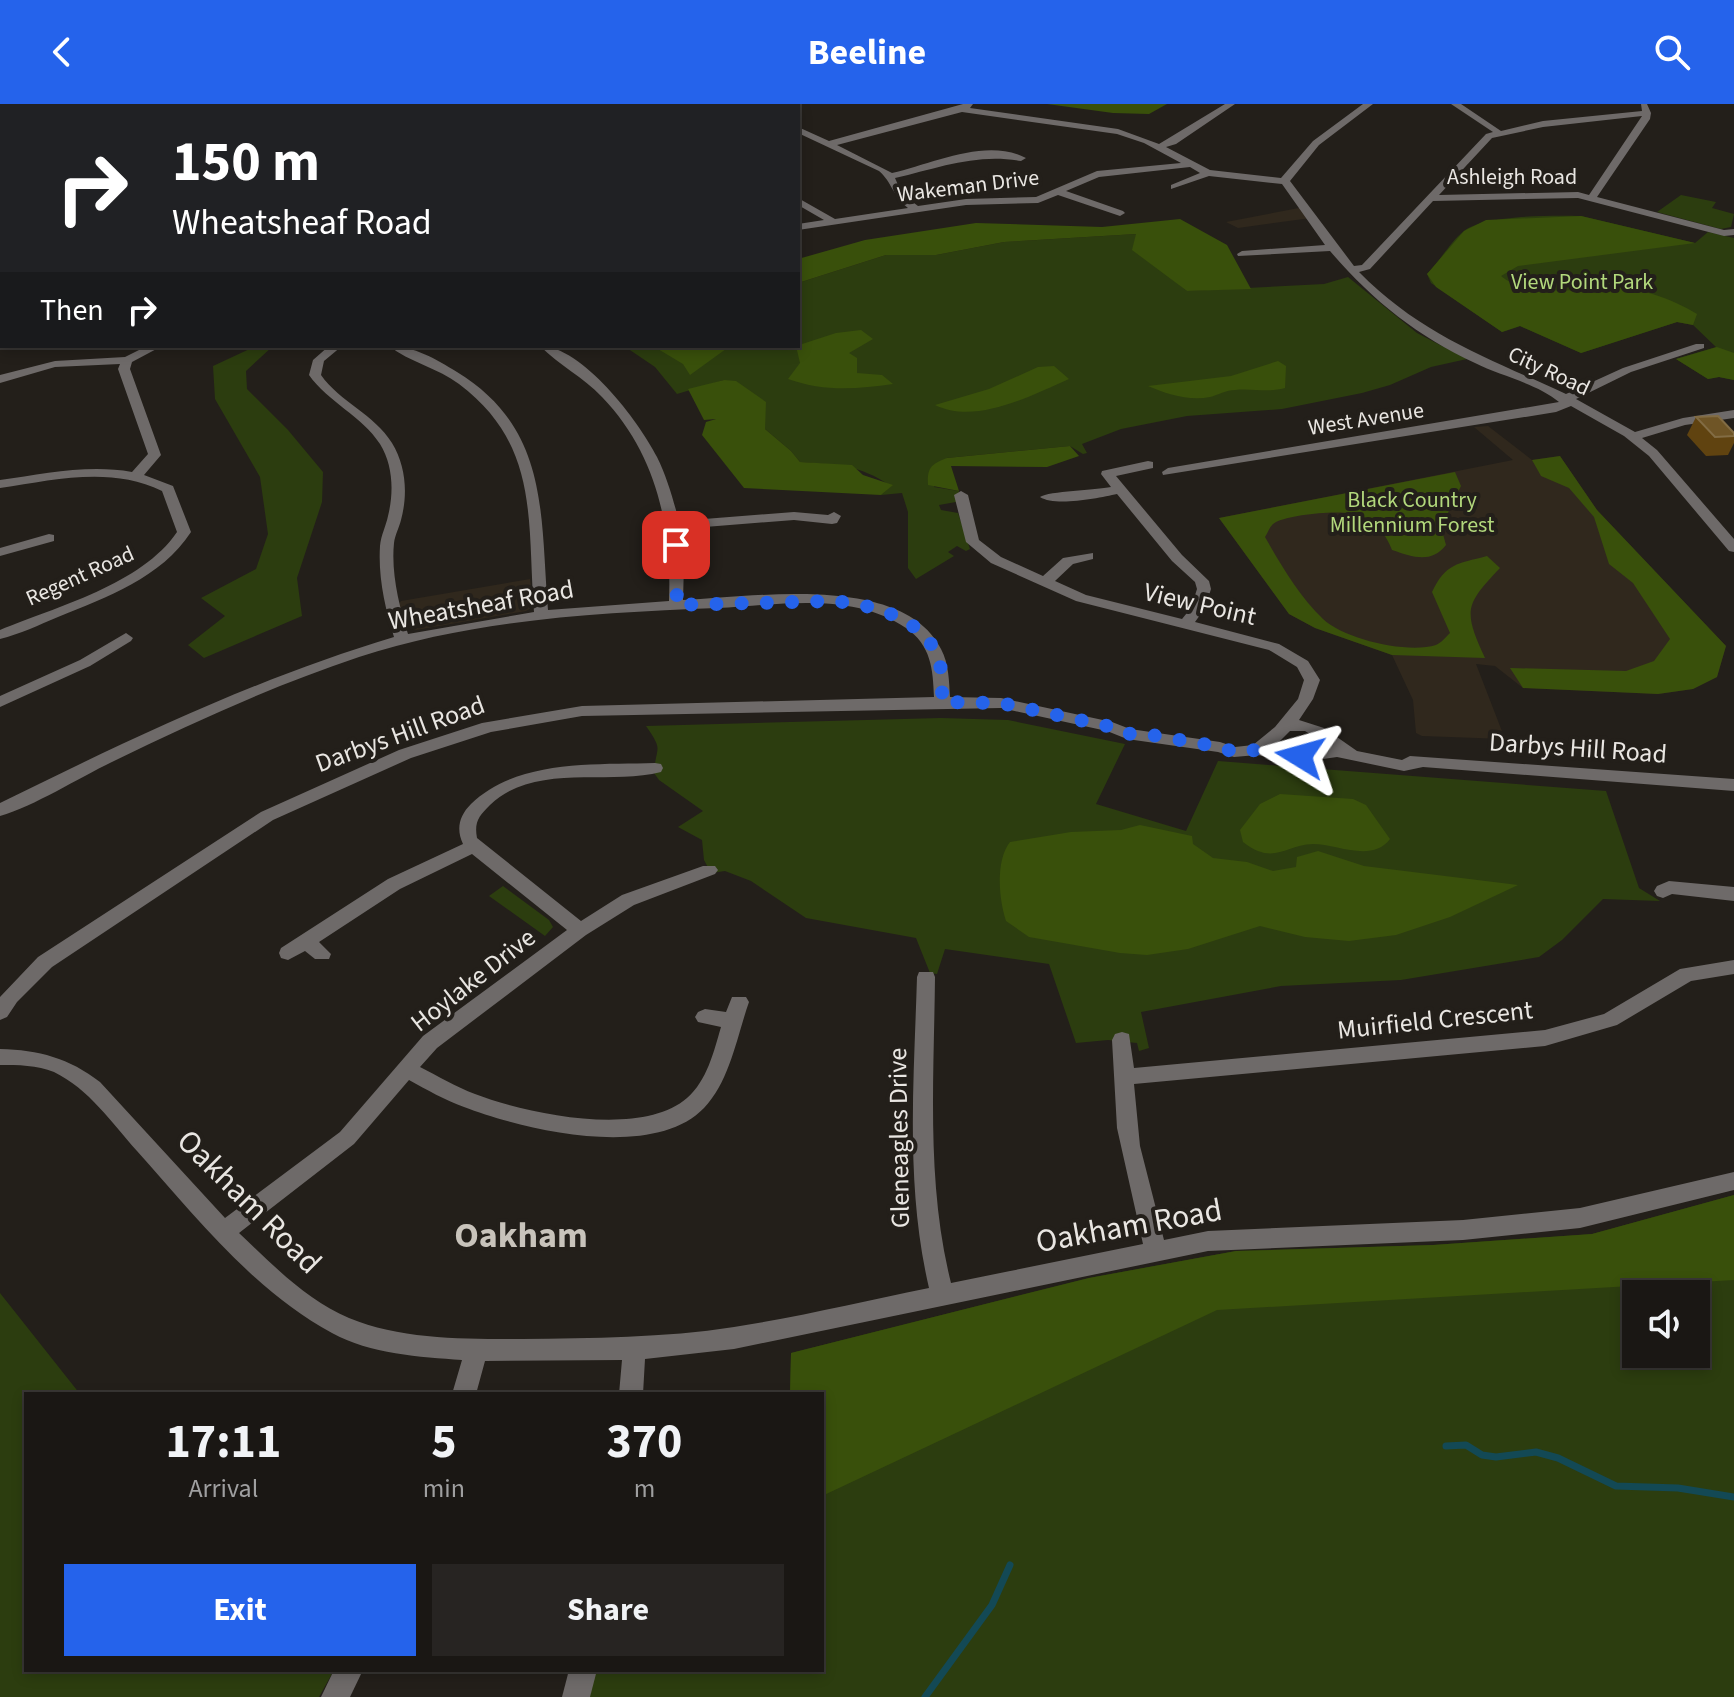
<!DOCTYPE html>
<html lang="en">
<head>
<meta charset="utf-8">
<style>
  :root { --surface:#1a1714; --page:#272422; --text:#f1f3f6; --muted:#9f9fa0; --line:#383634; --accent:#2563eb }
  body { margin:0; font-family:"Source Sans 3",sans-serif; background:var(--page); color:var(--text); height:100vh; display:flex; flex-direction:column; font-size:30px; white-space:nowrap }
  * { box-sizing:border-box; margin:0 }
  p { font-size:26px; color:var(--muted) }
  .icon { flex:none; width:44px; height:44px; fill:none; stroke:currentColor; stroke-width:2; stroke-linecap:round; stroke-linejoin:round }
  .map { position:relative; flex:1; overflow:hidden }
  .side { position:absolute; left:24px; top:1288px; width:800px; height:280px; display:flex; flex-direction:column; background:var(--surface); border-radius:0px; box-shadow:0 4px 12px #0003,0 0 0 2px var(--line) }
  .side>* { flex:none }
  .top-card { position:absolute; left:0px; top:0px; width:800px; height:244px; box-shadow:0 4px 12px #0003,0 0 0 2px var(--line); background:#202124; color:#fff; overflow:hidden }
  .controls { position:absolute; left:1622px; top:1176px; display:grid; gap:16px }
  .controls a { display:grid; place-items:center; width:88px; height:88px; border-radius:0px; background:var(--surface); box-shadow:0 4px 12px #0003,0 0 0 2px var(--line); font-size:40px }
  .pin { position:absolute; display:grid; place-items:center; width:68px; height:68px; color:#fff; margin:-34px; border-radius:16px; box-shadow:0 4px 12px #0006 }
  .me { position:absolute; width:88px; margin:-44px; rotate:278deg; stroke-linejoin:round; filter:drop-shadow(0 0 6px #0008) }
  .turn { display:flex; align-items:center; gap:28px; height:168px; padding:0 40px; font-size:36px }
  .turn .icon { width:104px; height:104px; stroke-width:2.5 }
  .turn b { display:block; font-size:56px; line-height:68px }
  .then { display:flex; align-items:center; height:76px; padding:0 40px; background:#0003; gap:16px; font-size:30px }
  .eta { display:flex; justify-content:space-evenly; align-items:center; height:136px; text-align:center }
  .eta b { font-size:48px; font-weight:700; line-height:56px }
  .primary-button { display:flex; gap:16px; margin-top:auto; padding:16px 40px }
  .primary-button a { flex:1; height:92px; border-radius:0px; background:var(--accent); color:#fff; font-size:32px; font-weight:700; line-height:92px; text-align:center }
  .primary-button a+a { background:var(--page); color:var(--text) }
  header { display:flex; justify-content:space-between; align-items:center; height:104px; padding:0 40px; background:var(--accent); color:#fff; font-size:36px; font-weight:700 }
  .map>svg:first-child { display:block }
</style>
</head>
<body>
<header><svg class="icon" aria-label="back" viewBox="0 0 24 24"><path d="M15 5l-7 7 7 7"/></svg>Beeline<svg class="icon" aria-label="search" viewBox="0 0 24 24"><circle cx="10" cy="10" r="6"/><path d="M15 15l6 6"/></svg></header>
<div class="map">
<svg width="1734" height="1593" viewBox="0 0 1734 1593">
  <rect width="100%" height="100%" fill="#231f1a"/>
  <g fill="#30281d">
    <path d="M1304,103L1311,114L1238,124L1226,118Z"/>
    <path d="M1488,322L1532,356L1560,352L1597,406L1726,542L1717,573L1693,585L1658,590L1523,584L1495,562L1476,560L1505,635L1422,632L1416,629L1413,596L1392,551L1315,524L1289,510L1219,414L1513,356L1474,323Z"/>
    <path d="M530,475L534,502L526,507L416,526L406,523L397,502L401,497Z"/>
  </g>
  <g fill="#2c3d0f" fill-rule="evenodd">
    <path d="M1681,91L1716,98L1712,104L1734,110L1731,123L1721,125L1657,108Z"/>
    <path d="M1581,112L1695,139L1708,128L1734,134V276L1719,273L1708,275L1676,255L1716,243L1693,221L1677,218L1581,249L1520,222L1502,228L1431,179L1427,170C1440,157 1450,138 1464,127C1483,111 1555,111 1581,112Z"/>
    <path d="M1136,130L1171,174L1187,187L1324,180L1348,173L1417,229L1467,255L1431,263L1390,281L1362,289L1282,305L1187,312L1121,325L1082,340L1087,349L1083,350L1070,342L947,354L934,383L959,387L956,398L939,401L941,406L958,409L970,445L966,447L957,442L948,448L954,452L916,475L908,464V408L902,389L881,391L891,382C858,360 838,361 800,358L791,347L765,325L724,276L677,290L655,263L624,242H798V179L886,151H936L1004,138Z"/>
    <path d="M256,242H273L246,267L247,285L288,326L323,368L322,398L297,474L302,512L204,554L188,541L225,512L201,494L256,465L268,430L260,373L215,295L213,262Z"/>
    <path d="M941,614L1008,616L1125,640L1096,700L1186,727L1218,657L1606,687L1639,784L1660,797L1603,795L1562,836L1539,853L1401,876L1281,882L1141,908L1149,944L1139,947L1137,939L1108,936L1076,939L1049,860L945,845L937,870L930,869L916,834L806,814L751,777L725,767L711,769L704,756L702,736L678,723L703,707L659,676L654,669C656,641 664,648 646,622Z"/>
    <path d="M503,782L549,816L553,823L545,832L489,792Z"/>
    <path d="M1734,1091V1593H582L590,1566H822V1290H790L791,1249L1089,1174L1236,1147L1433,1141L1592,1130ZM1636,1190H1696V1250H1636Z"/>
    <path d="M0,1189L80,1290H26V1566H334L319,1593H0Z"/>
  </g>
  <g fill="#39500b">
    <path d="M1047,0H1167L1149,10L1113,9Z"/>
    <path d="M1581,112L1695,139L1518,162L1501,172C1520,188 1554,187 1578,186C1588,185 1599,181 1609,182C1638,183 1673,195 1697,210L1693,221L1677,218L1581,249L1520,222L1502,228L1436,183L1427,170L1464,127L1486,116Z"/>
    <path d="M1180,115L1227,141L1251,185L1187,187L1132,146L1136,130L1004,138L936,151H886L798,179V155L865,136L976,119L1102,123Z"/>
    <path d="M861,226L873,235L849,249L857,254V269L882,271L893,280C857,285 824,288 788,275L800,259L796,242L836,229Z"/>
    <path d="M653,242H730L690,271L683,260Z"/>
    <path d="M1717,243L1734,249V276L1719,273L1708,275L1676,255Z"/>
    <path d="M1278,257L1286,262L1285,284C1267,289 1253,284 1235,286C1226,286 1218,291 1210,293C1189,297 1166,290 1148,282L1231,272Z"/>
    <path d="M1054,262L1069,275C1030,292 976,321 935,301L989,285L1038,263Z"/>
    <path d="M724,276L736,277L766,298L765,325L791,347L800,358L852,361L863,371L893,381L881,391L744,384L702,331L706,318L716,315L704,316L688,285Z"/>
    <path d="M1070,342L1079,352L1047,363L951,362L959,387L928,381C927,364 931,360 947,354Z"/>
    <path d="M1560,352L1597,406L1726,542L1717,573L1693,585L1658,590L1523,584L1510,564L1626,567L1654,557L1670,535L1633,479L1609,460L1594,413L1569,384L1541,372L1532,356Z"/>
    <path d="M1455,368L1461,382L1441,423L1446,441C1431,460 1413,453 1392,446C1386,431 1379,421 1364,413C1348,404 1293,410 1276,418C1270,421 1269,427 1265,433C1281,461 1299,492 1323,515C1344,535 1407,550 1436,541C1441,539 1446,533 1450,529L1432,488C1446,459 1457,460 1487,452L1500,464C1465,501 1463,506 1485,554L1392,551L1315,524L1289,510L1219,414Z"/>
    <path d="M1280,690L1353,695L1366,701L1390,735C1372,759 1337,740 1313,740C1284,741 1274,762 1243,738L1240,726L1260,700Z"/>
    <path d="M1140,721L1192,732L1193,740L1213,754L1247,758L1273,767L1296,763L1297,753L1318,747L1364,762L1518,781L1450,813L1396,831L1349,837L1305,833L1260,822L1188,845L1147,851L1120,849L1029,833L1006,817C999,796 995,757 1010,738L1071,728L1121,726Z"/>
    <path d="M1734,1091V1176L1217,1206L822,1392V1290H790L791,1249L1089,1174L1236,1147L1433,1141L1592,1130Z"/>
  </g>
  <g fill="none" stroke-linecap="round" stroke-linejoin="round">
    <g stroke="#134955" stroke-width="7">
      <path d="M1446,1342L1466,1341L1482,1351L1496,1353L1536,1348L1558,1354L1616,1382L1678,1384L1734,1393"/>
      <path d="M925,1593L992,1501L1010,1461"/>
    </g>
    <g fill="#6e6a69" fill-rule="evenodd">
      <path d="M500,0H525L527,2H498Z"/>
      <path d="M741,0H752L753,2H742Z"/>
      <path d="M963,0H973L970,4L1118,25L1159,40L1225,0H1235L1176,40L1166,43L1210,66L1281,74L1313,37L1363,0H1373L1319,41L1290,77L1354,162L1362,161L1486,30L1493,28L1451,0H1461L1501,27L1543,17L1642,7L1641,0H1647L1651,9L1650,15L1597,93L1724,126L1734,125V131L1724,132L1578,94L1433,97L1370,165L1359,168C1421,231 1488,254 1566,290L1623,264L1696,240H1704V244L1631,268L1576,295L1635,328L1683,314L1734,306V314L1685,321L1642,334L1657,346L1734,435V448L1729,447L1649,352L1624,332L1571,302L1556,308L1163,371L1162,368L1168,364L1559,298C1538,280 1501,272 1475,259C1417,232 1372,196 1330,147L1238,152L1237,150L1242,147L1325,141L1282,80L1209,72L1171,85V81L1200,69L1190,63L1099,73L1066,87L1123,107L1125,109L1120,112L1058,91L1038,99L966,101L798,126V120L824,116L798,101V94L835,115L908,104C892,91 892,78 879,67L798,29V23L829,37ZM962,8L1117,30L1144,39L1181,59L1097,67L1036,93L966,95L918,102L902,90L895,74C939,64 976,49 1021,57L1026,54C986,33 932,60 892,69L837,41ZM1642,12L1589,91L1578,88L1439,91L1492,34L1543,23Z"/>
      <path d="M0,148H2L0,155Z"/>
      <path d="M147,242H162L132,258L130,265L161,351L144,371L173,382L191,428C161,474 107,493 58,513C39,521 20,530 0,535V526C56,503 142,480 177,428L162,387C110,362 55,376 0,384V376C44,370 88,360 132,368L148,350L118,265L120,260L55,263L0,279V271L55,257L125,253Z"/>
      <path d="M329,242H342L324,257L321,271C340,298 374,310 392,339C406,362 408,390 401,416C399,424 395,431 394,439C391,469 399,502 408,530L534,508C527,417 540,341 459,280C438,264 409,258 389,242C414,242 436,255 457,268C550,325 540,411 548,506L669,497C672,422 656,349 602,293C583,273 559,261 540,242C582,242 639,317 657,353C667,373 673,395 679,417L794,408L828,411L834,408L841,412L837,419L832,420L794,416L680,425L684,461L683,496C753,493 903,469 941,545C949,560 949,577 950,593L1001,594L1112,618L1130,625L1220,638L1235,643L1253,641L1275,623L1298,595L1304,576L1297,563L1269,546L1076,497L991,459L966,438L954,391L961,387L968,391L979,436L1001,453L1043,472L1063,454L1093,449V455L1073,460L1055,477L1086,491L1182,515L1191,504L1197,485L1195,478L1172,457L1117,390C1099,394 1055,403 1040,393C1049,387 1096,386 1111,383L1101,370L1102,367L1148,357L1153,358V364L1116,372L1182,451L1209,477L1211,485L1205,504L1195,518L1279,540L1308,557L1320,576L1313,595L1299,616L1324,624L1357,647L1402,656L1410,652L1734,675V687L1423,663L1404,667L1337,653L1309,657L1257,651L1234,653L1218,648L1127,635L1107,627L1001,604L582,612L491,628L411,654L273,716L52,863L17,898L7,913L0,916V893L38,853L261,708L399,646L482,619L582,602L934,593C933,565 931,541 906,524C852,487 778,501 717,504C597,509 475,515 359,553C275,581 194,618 114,657C80,673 35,702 0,712V699C128,636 257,574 394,533C385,504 378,473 380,442C381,431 386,422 388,412C394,388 393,361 380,340C362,312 328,298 309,271L313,256ZM1290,627H1305L1331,643L1309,647L1274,643Z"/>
      <path d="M49,430L54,431V437L0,452V444Z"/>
      <path d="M126,529L133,534L131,537L90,562L0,603V592L80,556Z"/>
      <path d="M655,659L661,660L663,664L661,668C608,682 535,658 490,701C479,712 474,718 477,734L581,817L622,791L703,762H715L718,766L715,770L634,801L586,831L437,944L420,963C438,972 456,983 475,990C527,1010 642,1034 687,994C707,977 714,947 721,923L698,918L695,913L698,908L705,905L726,908L732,893H746L749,898C737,932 730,977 704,1004C653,1057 524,1026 464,1003C445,996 427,986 409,976L354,1040L239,1129C272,1160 306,1196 349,1214C402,1236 466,1235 522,1235C593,1234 663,1234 734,1223C799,1213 864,1197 929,1184C905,1081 914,977 917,873L919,868H933L935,873C934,975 926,1079 951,1179L1143,1140L1117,1024L1112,936L1115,930L1122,928L1129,930L1134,964L1545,926L1604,910L1680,865L1734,856V870L1691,877L1617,921L1545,942L1134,980L1140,1042L1164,1136L1208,1127L1463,1116L1580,1104L1734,1068V1086L1580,1124L1463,1136L1208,1147L734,1245L645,1255L643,1290H619L622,1256L485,1257L476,1290H452L462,1256C420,1253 370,1250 332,1229C253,1186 196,1113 137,1047C112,1019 89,985 54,968C37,961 18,961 0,961V945C39,946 69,954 100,978L225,1114L340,1028L423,932L567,826L472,750L400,785L319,838L331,850L329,855H315L305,847L288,856L281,854L279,849L281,844L388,775L463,740C456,725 459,712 471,700C517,655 595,661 655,659Z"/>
      <path d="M1669,777L1734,783V797L1672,790L1663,794L1657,792L1654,787L1657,782Z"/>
      <path d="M334,1566H363L350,1593H321Z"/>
      <path d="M569,1566H597L590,1593H562Z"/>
    </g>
    <path fill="#ded4d0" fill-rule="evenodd" d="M3,0H28L2,3Z"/>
  </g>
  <g fill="#604310">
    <path d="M295,0H317V2H296Z"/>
    <path d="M1696,313L1734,329V339L1728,351L1706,352L1687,331Z"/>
  </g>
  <path fill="#6f5526" stroke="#826c44" stroke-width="2" d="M1718,312L1734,329V332L1715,333L1696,313Z"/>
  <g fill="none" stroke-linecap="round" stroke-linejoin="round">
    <path stroke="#2563eb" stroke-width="14" stroke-dasharray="0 25.2" d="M676,441L679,462L676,501L833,497C871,500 924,514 938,554C943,568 942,584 942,598L1001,599L1112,623L1127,630L1140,629L1220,643L1234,648L1257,646L1300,652"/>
  </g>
  <g text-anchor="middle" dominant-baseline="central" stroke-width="8" stroke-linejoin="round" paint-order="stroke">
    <g font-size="22" fill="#e9e6e2" stroke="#231f1a">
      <text x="1512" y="73">Ashleigh Road</text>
      <text transform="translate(968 82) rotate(-7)">Wakeman Drive</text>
      <text transform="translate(1549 267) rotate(25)">City Road</text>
      <text transform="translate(1366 315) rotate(-9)">West Avenue</text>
      <text transform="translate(80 472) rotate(-24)">Regent Road</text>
    </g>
    <g font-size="22" fill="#b2d87c" stroke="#231f1a">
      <text x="1582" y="178">View Point Park</text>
      <text x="1412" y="396">Black Country<tspan x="1412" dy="25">Millennium Forest</tspan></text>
    </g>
    <g font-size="26" fill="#e9e6e2" stroke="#231f1a">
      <text transform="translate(1200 500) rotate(13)">View Point</text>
      <text transform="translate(481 501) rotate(-10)">Wheatsheaf Road</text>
      <text transform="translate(400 630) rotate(-20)">Darbys Hill Road</text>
      <text transform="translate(1578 644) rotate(4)">Darbys Hill Road</text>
      <text transform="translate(473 876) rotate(-38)">Hoylake Drive</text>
      <text transform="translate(1435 916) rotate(-6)">Muirfield Crescent</text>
      <text transform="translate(899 1034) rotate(-91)">Gleneagles Drive</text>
    </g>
    <g font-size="32" fill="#e9e6e2" stroke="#231f1a">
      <text transform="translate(249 1098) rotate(45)">Oakham Road</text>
      <text transform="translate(1129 1122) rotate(-10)">Oakham Road</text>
    </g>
    <g font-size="36" font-weight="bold" fill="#c8c3bb" stroke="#231f1a">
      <text x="521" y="1131">Oakham</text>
    </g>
  </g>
</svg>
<div class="controls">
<a><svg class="icon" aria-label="sound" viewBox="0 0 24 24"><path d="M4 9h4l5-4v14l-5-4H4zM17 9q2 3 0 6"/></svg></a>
</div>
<div class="pin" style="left:676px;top:441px;background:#d93025"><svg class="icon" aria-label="arrive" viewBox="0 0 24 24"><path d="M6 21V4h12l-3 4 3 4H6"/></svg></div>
<svg class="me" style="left:1300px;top:652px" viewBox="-20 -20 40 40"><path d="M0-17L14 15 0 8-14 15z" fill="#2563eb" stroke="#fff" stroke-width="4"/></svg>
<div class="top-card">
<div class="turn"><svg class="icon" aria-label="right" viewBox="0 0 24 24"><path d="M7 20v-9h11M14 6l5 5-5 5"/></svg><div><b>150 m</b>Wheatsheaf Road</div></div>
<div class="then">Then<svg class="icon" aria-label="right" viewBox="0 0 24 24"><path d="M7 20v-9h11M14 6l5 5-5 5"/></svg></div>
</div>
<section class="side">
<div class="eta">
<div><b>17:11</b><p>Arrival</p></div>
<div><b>5</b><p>min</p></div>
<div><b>370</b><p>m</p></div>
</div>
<div class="primary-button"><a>Exit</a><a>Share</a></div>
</section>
</div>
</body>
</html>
